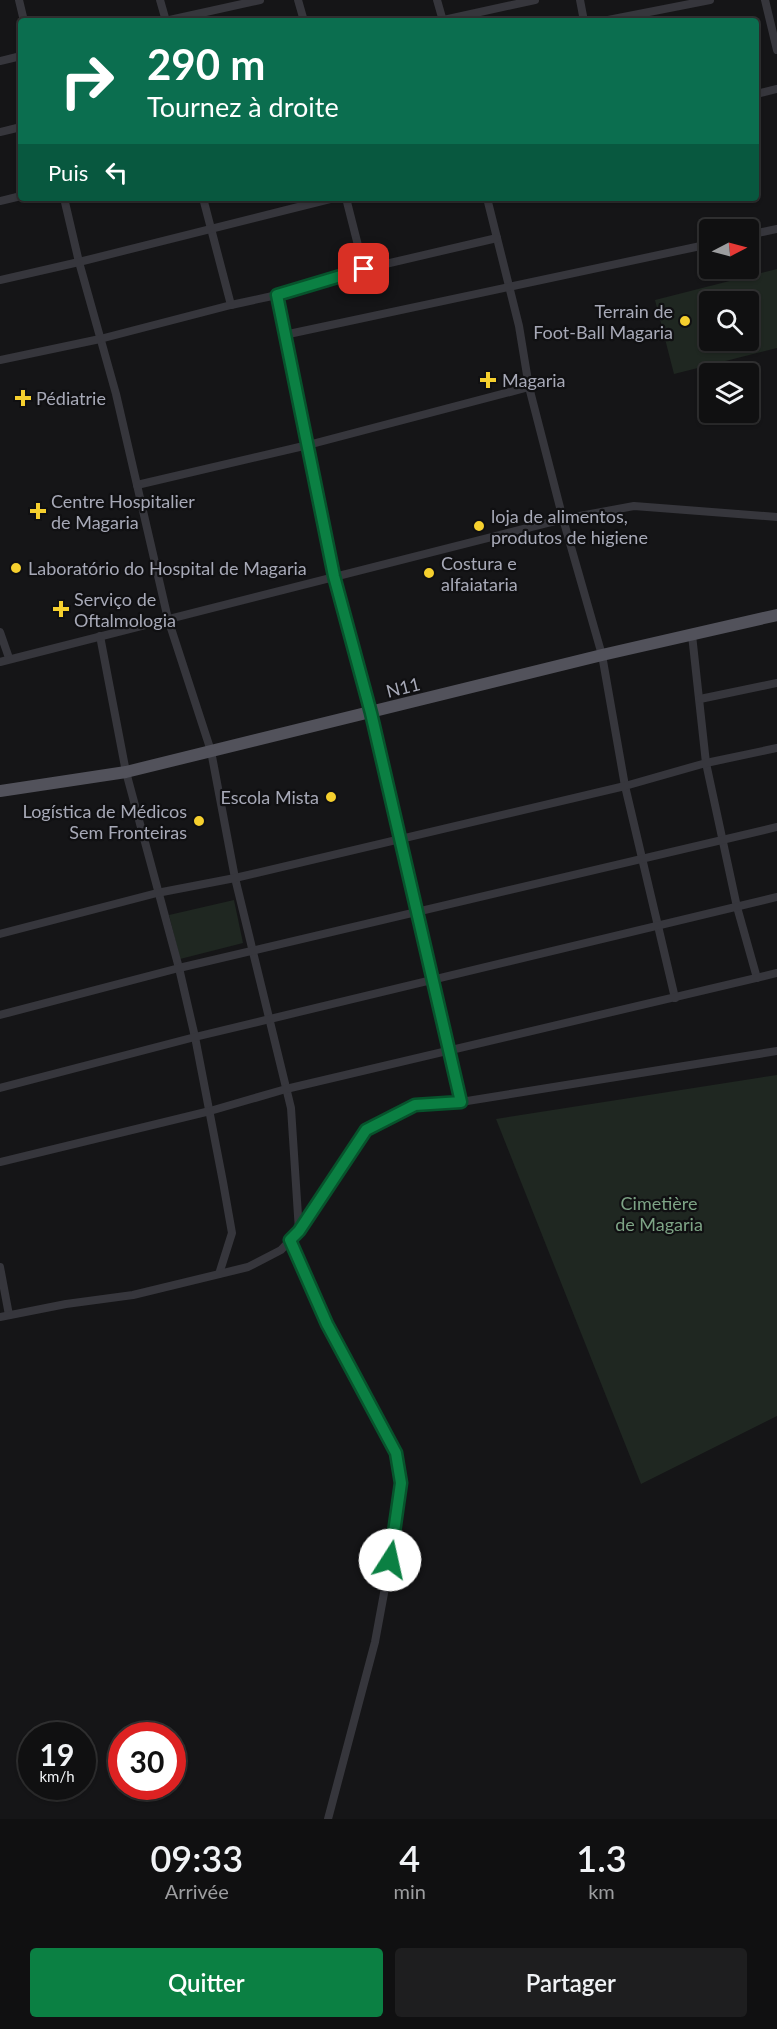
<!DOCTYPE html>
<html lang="fr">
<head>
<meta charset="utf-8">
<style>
  :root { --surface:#101011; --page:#1e1e1f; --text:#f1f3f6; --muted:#9c9d9f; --line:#303031; --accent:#0b8043 }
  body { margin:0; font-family:Lato,sans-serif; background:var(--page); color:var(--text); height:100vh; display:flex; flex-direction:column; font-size:22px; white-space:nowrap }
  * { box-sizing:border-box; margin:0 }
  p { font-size:20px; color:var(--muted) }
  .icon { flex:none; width:33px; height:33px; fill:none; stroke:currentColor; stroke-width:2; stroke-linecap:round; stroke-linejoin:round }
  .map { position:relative; height:1819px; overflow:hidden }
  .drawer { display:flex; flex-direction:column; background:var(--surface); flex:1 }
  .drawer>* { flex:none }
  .guide { position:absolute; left:18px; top:18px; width:741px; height:183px; border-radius:6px; box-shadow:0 2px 4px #0004,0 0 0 2px var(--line); background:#0b6e4f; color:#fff; overflow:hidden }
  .needle { width:39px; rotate:84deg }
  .tools { position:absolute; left:699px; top:219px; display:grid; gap:12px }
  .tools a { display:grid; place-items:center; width:60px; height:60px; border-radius:6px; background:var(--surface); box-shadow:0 2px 4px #0004,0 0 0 2px var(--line); font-size:30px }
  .speed { position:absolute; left:18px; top:1722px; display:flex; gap:12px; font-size:30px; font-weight:700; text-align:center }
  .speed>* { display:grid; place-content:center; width:78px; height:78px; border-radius:50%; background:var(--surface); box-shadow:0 2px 4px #0004,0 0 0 2px var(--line); line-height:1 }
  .speed small { font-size:15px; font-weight:400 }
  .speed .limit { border:9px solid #d22; background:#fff; color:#111 }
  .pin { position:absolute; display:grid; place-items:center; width:51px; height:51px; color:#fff; margin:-26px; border-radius:12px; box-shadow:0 3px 9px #0006 }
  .me { position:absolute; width:66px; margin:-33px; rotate:10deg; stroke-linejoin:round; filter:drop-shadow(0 0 4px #0008) }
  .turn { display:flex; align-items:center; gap:21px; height:126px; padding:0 30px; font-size:27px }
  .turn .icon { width:78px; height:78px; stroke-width:2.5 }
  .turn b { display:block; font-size:42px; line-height:51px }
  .then { display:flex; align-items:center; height:57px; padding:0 30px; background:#0003; gap:12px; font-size:22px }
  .eta { display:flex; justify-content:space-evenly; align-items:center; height:102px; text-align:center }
  .eta b { font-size:36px; font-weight:600; line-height:42px }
  .cta { display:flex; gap:12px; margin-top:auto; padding:12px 30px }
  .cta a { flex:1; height:69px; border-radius:6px; background:var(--accent); color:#fff; font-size:24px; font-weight:600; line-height:69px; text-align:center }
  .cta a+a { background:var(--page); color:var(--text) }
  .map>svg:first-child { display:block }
</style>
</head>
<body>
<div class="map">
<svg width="777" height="1819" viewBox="0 0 777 1819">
  <rect width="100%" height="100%" fill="#151517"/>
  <g fill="#1f2721" fill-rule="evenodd">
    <path d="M777,269V348L674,374L655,300ZM710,302H748V340H710Z"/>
    <path d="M234,900L243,943L180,959L169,915Z"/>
    <path d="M777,1075V1416L641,1484L496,1119Z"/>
  </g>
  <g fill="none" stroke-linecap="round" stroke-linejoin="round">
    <g stroke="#36363c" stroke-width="8">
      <path d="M19,0L24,21"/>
      <path d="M160,0L166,21"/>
      <path d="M298,0L304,21"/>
      <path d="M437,0L443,21"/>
      <path d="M580,0L584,21"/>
      <path d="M765,0L777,50"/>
      <path d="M165,21L260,0"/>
      <path d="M439,21L535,0"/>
      <path d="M603,21L710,0"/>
      <path d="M0,61L21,56"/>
      <path d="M756,94L777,89"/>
      <path d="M0,132L21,127"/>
      <path d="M64,198L79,262L116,394L168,619L211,751L235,878L291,1108L299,1231"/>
      <path d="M203,198L231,305"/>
      <path d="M346,198L364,269"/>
      <path d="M487,198L519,326L529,387L563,519L602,655L625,786L675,998"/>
      <path d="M0,201L21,196"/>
      <path d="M748,235L777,229"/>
      <path d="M0,280L79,262L334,198"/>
      <path d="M277,295L284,335"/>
      <path d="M0,360L100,339L231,305L277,295L364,269L497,238"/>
      <path d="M137,485L308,445L529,387"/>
      <path d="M0,632L9,658"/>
      <path d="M692,635L706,763L737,907L757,978"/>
      <path d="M100,636L126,772L179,968L195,1037L223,1182L232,1233L219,1274"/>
      <path d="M0,662L563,519L634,506L777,517"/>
      <path d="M700,699L777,683"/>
      <path d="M0,934L157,893L235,878L625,786L706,763L777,748"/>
      <path d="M0,1015L179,968L777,827"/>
      <path d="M0,1088L195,1037L777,897"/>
      <path d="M461,1102L371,713L334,576L284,335L710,244"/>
      <path d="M0,1162L210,1111L286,1089L777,973"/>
      <path d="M290,1241L327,1324L396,1453L401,1483L394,1539L375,1642L328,1819"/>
      <path d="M0,1267L9,1315"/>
      <path d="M0,1317L66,1304L133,1295L248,1267L281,1250L299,1231L366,1130L415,1105L461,1102L777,1051"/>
    </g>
    <path stroke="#52525b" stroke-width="12" d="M0,791L126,772L602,655L777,615"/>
  </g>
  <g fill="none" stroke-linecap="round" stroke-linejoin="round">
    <g stroke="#07532c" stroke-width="15">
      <path id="route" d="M364,269L277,295L334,576L371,713L461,1102L415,1105L366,1130L299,1231L290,1240L327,1324L396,1453L401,1483L390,1560"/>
    </g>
    <use href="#route" stroke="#0b8043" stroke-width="10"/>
  </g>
  <g fill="#f6d02e" stroke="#101012" stroke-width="2">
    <circle cx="685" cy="321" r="6"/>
    <path d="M485 371h6v6h6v6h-6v6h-6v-6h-6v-6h6z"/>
    <path d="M20 389h6v6h6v6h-6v6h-6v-6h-6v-6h6z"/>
    <path d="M35 502h6v6h6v6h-6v6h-6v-6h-6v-6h6z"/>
    <circle cx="479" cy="526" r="6"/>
    <circle cx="16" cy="568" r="6"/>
    <circle cx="429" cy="573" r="6"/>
    <path d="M58 600h6v6h6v6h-6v6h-6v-6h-6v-6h6z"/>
    <circle cx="331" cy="797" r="6"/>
    <circle cx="199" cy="821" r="6"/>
  </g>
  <g text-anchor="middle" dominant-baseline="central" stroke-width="4.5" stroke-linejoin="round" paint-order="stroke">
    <g font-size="18" fill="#a7a9b7" stroke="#101012" text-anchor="start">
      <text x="673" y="311" text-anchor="end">Terrain de<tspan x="673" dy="21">Foot-Ball Magaria</tspan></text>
      <text x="502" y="380">Magaria</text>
      <text x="36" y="398">Pédiatrie</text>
      <text x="51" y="501">Centre Hospitalier<tspan x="51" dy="21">de Magaria</tspan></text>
      <text x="491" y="516">loja de alimentos,<tspan x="491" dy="21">produtos de higiene</tspan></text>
      <text x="441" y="563">Costura e<tspan x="441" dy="21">alfaiataria</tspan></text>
      <text x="28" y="568">Laboratório do Hospital de Magaria</text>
      <text x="74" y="599">Serviço de<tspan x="74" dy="21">Oftalmologia</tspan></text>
      <text x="319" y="797" text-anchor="end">Escola Mista</text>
      <text x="187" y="811" text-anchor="end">Logística de Médicos<tspan x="187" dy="21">Sem Fronteiras</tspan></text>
    </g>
    <g font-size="18" fill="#a7a9b7" stroke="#101012">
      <text transform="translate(403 687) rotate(-14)">N11</text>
    </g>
    <g font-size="18" fill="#7da385" stroke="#101012">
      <text x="659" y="1203">Cimetière<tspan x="659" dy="21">de Magaria</tspan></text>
    </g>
  </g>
</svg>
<div class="tools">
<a><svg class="needle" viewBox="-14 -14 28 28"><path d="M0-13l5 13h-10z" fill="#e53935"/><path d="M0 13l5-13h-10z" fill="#9c9d9f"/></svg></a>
<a><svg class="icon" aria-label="search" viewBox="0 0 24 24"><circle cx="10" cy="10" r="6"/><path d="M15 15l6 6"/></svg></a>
<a><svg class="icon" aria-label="layers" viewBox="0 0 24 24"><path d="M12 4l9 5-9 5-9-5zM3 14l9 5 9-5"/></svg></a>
</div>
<div class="speed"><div>19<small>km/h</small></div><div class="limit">30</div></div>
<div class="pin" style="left:364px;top:269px;background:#d93025"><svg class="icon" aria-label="arrive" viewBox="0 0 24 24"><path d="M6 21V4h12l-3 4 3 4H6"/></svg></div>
<svg class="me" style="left:390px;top:1560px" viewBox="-20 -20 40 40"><circle r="19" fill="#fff"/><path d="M0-13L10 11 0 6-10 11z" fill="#0b8043"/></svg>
<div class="guide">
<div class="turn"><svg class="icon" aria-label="right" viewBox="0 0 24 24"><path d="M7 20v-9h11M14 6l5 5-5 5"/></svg><div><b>290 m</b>Tournez à droite</div></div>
<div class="then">Puis<svg class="icon" aria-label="left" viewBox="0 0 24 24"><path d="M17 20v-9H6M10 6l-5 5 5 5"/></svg></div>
</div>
</div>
<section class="drawer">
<div class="eta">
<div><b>09:33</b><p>Arrivée</p></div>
<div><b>4</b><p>min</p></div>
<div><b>1.3</b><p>km</p></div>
</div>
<div class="cta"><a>Quitter</a><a>Partager</a></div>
</section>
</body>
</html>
